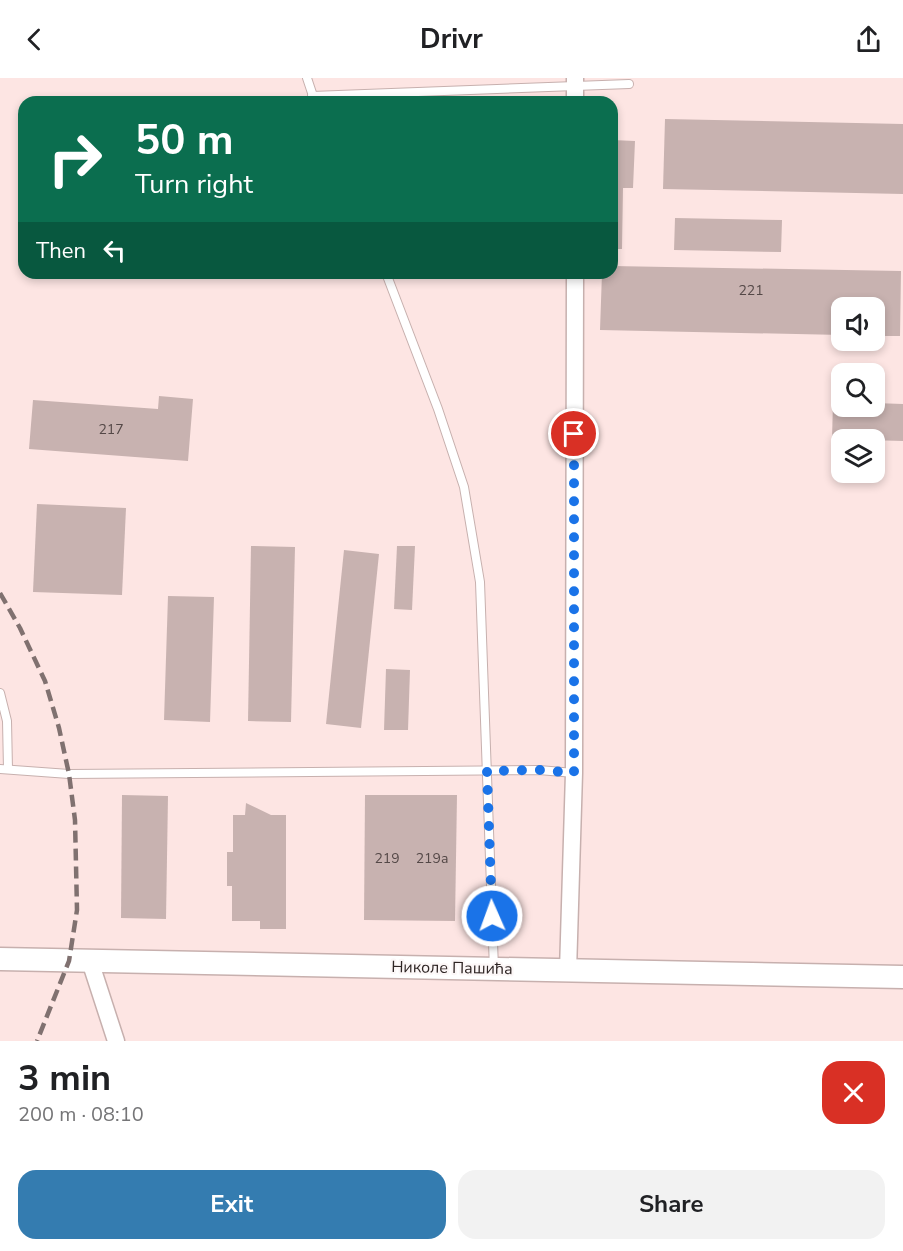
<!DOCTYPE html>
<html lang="en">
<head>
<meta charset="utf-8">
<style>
  :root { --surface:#fff; --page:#f2f2f2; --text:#202124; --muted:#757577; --accent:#347cb0 }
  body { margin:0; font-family:"Nunito Sans",sans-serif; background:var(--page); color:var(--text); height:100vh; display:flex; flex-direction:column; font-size:22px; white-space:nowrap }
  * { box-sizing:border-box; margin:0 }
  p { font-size:20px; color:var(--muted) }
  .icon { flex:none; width:33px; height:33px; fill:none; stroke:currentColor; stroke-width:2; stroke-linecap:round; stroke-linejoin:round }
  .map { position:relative; height:963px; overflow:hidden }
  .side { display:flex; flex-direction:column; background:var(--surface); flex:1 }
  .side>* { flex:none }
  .top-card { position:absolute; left:18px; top:18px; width:600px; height:183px; border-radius:18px; box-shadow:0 3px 9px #0003; background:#0b6e4f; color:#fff; overflow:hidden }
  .buttons { position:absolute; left:831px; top:219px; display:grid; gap:12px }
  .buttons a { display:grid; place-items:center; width:54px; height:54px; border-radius:12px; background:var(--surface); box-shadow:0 3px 9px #0003; font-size:30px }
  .pin { position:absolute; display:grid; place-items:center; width:51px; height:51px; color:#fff; margin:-26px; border:3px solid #fff; border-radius:50%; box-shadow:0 2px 6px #0007 }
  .me { position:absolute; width:66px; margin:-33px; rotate:358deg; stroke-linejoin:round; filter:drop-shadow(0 0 4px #0008) }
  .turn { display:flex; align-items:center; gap:21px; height:126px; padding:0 18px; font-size:27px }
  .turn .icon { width:78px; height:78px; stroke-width:2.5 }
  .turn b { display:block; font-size:42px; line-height:51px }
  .then { display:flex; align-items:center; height:57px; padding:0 18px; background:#0003; gap:12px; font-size:22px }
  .round { display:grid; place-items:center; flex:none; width:63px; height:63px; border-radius:18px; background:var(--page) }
  .head { display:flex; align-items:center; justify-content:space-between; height:102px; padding:0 18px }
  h1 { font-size:36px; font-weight:700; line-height:45px }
  .action { display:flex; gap:12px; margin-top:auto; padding:12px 18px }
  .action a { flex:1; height:69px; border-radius:18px; background:var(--accent); color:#fff; font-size:24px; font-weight:700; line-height:69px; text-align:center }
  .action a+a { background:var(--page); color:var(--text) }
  header { display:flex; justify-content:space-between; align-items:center; height:78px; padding:0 18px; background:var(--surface); font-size:27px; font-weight:700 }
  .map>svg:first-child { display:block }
</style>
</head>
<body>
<header><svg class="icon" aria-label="back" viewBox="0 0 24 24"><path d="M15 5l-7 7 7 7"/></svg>Drivr<svg class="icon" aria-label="share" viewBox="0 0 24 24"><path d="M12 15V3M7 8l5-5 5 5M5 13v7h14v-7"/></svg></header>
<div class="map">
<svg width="903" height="963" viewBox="0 0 903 963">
  <rect width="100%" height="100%" fill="#fde5e3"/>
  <g fill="#c8b2b0">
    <path d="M665,41L903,46V116L663,111Z"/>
    <path d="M612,62L635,63L633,110H623L622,171H612Z"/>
    <path d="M675,140L782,142L781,174L674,172Z"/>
    <path d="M612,188L901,193L900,258H874V230H842V257L600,252L602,195H612Z"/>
    <path d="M159,318L193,321L188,383L29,371L33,322L158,331Z"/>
    <path d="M833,324L842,325V328H874V325L903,326V363L832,361Z"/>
    <path d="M37,426L126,430L122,517L33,514Z"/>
    <path d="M251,468L295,469L291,644L248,643Z"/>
    <path d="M397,468H415L412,532L394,531Z"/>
    <path d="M344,472L379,476L361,650L326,646Z"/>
    <path d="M168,518L214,519L210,644L164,642Z"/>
    <path d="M386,591L410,592L408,652H384Z"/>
    <path d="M122,717L168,718L166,841L121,840Z"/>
    <path d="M365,717H457L455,843L364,842Z"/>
    <path d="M246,725L271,737H286V851H260V843H232V808H227V774H233V737H245Z"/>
  </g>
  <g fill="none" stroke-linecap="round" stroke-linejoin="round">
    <g stroke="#c7b0ae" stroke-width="10">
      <g id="lane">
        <path d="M307,0L315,24"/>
        <path d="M312,18L629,6"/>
        <path d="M386,195L438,331L464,409L480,504L494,891"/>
        <path d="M0,615L7,643L8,691"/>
        <path d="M0,691L69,696L539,692L574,695"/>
      </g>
    </g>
    <g stroke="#c7b0ae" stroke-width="19">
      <g id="street">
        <path d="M575,24V0"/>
        <path d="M90,883L116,963"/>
        <path d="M568,893L574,695L575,195"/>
      </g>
    </g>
    <g stroke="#c7b0ae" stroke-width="25">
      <path id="secondary" d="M0,881L903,899"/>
    </g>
    <use href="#lane" stroke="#fff" stroke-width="8"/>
    <use href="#street" stroke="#fff" stroke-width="16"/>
    <use href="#secondary" stroke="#fff" stroke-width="22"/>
    <path stroke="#807170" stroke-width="4.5" stroke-dasharray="12 6" stroke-linecap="butt" d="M0,515L20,550L45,603L59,650L69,696L75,742L77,832L69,883L37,963"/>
  </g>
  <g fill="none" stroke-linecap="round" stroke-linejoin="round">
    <path stroke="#1a73e8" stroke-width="10" stroke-dasharray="0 18" d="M492,838L487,693L539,692L574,695V356"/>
  </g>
  <g text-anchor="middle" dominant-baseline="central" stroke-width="4.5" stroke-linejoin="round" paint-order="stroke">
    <g font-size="14" fill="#544847">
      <text x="751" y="212">221</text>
      <text x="111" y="351">217</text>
      <text x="387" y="780">219</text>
      <text x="432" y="780">219a</text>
    </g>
    <g font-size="16" fill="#2e2524" stroke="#fcf7f7">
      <text transform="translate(452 890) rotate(1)">Николе Пашића</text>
    </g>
  </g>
</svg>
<div class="buttons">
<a><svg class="icon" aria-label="sound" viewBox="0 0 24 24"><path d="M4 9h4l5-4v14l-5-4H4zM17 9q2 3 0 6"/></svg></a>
<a><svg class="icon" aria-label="search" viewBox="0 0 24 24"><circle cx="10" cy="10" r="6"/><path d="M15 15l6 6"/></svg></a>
<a><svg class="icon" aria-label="layers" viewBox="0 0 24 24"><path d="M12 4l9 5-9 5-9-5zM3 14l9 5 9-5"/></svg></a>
</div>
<div class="pin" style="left:574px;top:356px;background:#d93025"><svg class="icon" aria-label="arrive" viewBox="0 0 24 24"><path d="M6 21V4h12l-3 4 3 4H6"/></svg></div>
<svg class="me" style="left:492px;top:838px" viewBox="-20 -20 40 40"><circle r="17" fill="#1a73e8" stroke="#fff" stroke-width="3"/><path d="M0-11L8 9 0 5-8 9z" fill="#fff"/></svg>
<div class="top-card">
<div class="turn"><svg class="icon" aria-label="right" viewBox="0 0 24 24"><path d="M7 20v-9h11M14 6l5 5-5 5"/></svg><div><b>50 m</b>Turn right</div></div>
<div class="then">Then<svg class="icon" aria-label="left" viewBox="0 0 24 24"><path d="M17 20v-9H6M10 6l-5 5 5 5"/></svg></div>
</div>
</div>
<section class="side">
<div class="head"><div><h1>3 min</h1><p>200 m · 08:10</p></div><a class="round" style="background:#d93025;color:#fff"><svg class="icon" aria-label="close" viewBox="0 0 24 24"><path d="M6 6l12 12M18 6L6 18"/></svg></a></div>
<div class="action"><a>Exit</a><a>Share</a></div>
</section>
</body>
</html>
